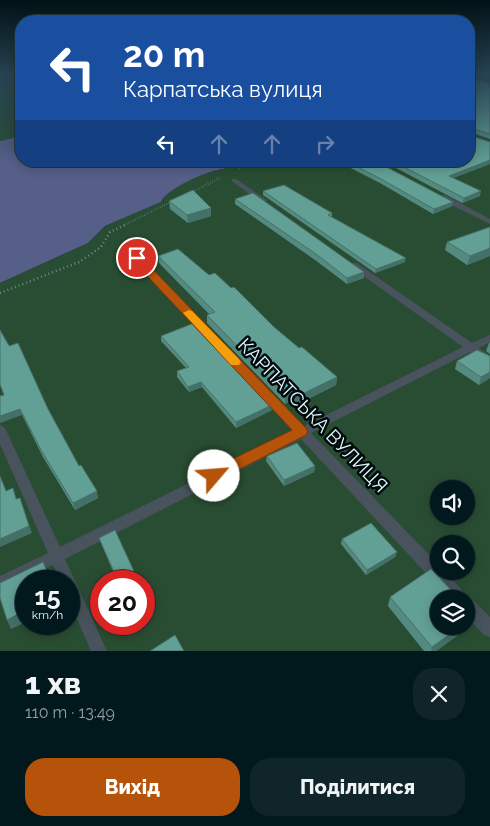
<!DOCTYPE html>
<html lang="uk">
<head>
<meta charset="utf-8">
<style>
  :root { --surface:#01181c; --page:#0f2529; --text:#f1f3f6; --muted:#96a0a3; --line:#23373b; --accent:#b45309 }
  body { margin:0; font-family:Raleway,sans-serif; background:var(--page); color:var(--text); height:100vh; display:flex; flex-direction:column; font-size:19px; white-space:nowrap }
  * { box-sizing:border-box; margin:0 }
  p { font-size:16px; color:var(--muted) }
  .icon { flex:none; width:28px; height:28px; fill:none; stroke:currentColor; stroke-width:2; stroke-linecap:round; stroke-linejoin:round }
  .map { position:relative; height:651px; overflow:hidden }
  .drawer { display:flex; flex-direction:column; background:var(--surface); flex:1 }
  .drawer>* { flex:none }
  .top-card { position:absolute; left:15px; top:15px; width:460px; height:152px; border-radius:20px; box-shadow:0 2px 12px #0003,0 0 0 1px var(--line); background:#1a4fa0; color:#fff; overflow:hidden }
  .tools { position:absolute; left:430px; top:480px; display:grid; gap:10px }
  .tools a { display:grid; place-items:center; width:45px; height:45px; border-radius:50%; background:var(--surface); box-shadow:0 2px 12px #0003,0 0 0 1px var(--line); font-size:25px }
  .speed { position:absolute; left:15px; top:570px; display:flex; gap:10px; font-size:25px; font-weight:700; text-align:center }
  .speed>* { display:grid; place-content:center; width:65px; height:65px; border-radius:50%; background:var(--surface); box-shadow:0 2px 12px #0003,0 0 0 1px var(--line); line-height:1 }
  .speed small { font-size:12px; font-weight:400 }
  .speed .limit { border:8px solid #d22; background:#fff; color:#111 }
  .pin { position:absolute; display:grid; place-items:center; width:42px; height:42px; color:#fff; margin:-21px; border:2px solid #fff; border-radius:50%; box-shadow:0 1px 5px #0007 }
  .me { position:absolute; width:55px; margin:-28px; rotate:63deg; stroke-linejoin:round; filter:drop-shadow(0 0 4px #0008) }
  .turn { display:flex; align-items:center; gap:18px; height:105px; padding:0 25px; font-size:22px }
  .turn .icon { width:65px; height:65px; stroke-width:2.5 }
  .turn b { display:block; font-size:35px; line-height:42px }
  .lanes { display:flex; align-items:center; height:48px; padding:0 25px; background:#0003; justify-content:center; gap:25px; direction:ltr }
  .lanes .off { opacity:.35 }
  .round { display:grid; place-items:center; flex:none; width:52px; height:52px; border-radius:20px; background:var(--page) }
  .headline { display:flex; align-items:center; justify-content:space-between; height:85px; padding:0 25px }
  h1 { font-size:30px; font-weight:800; line-height:38px }
  .primary-button { display:flex; gap:10px; margin-top:auto; padding:10px 25px }
  .primary-button a { flex:1; height:58px; border-radius:20px; background:var(--accent); color:#fff; font-size:20px; font-weight:800; line-height:58px; text-align:center }
  .primary-button a+a { background:var(--page); color:var(--text) }
  .map>svg:first-child { display:block }
</style>
</head>
<body>
<div class="map">
<svg width="490" height="651" viewBox="0 0 490 651">
  <rect width="100%" height="100%" fill="#012026"/>
  <g fill="#294d32" fill-rule="evenodd">
    <path d="M0,74H21V136L0,141Z"/>
    <path d="M469,74H479L490,80V651H0V283L88,243L105,226L161,202C165,190 210,169 223,169L231,161H469ZM439,489H466V516H439ZM439,544H466V571H439ZM26,581H69V624H26ZM101,581H144V624H101ZM439,599H466V626H439Z"/>
  </g>
  <path fill="#565f88" d="M21,136V161H231L224,169C210,169 165,190 161,202L105,226L88,243L0,283V141Z"/>
  <g fill="none" stroke-linecap="round" stroke-linejoin="round">
    <g stroke="#6f8a8f" stroke-width="2" stroke-dasharray="0.5 2" stroke-linecap="butt">
      <path d="M239,168L252,161"/>
      <path d="M190,193L220,178"/>
      <path d="M124,225L173,201"/>
    </g>
    <path stroke="#6f8a8f" stroke-width="2.5" stroke-dasharray="1 3" stroke-linecap="butt" d="M0,293L79,262L101,247L110,232L127,224"/>
    <g fill="#48535d" fill-rule="evenodd">
      <path d="M232,179H236L267,200L266,202H260L232,181Z"/>
      <path d="M439,195H445L490,219V224L439,199Z"/>
      <path d="M137,255L140,256L304,426L463,347L351,267L350,265L351,263H357L472,343L490,335V342L479,348L490,356V365L470,352L311,433L439,565V571H445L468,597L472,599L490,617V637L484,635L466,616V599H450L301,439L65,559L107,651H91L69,601V581H60L53,565L0,591V576L48,553L0,444V425L4,427L6,430L60,547L294,431L134,260L133,258L134,256Z"/>
    </g>
  </g>
  <g fill="#548a80">
    <path d="M469,77L490,84V139L470,132Z"/>
    <path d="M337,161H375L453,202L452,206L433,214L380,183Z"/>
    <path d="M383,161H469L490,164L453,178L480,196L462,203Z"/>
    <path d="M263,191L332,213V217L405,262L375,273L263,195Z"/>
    <path d="M235,199L364,278L347,284L315,260L235,204Z"/>
    <path d="M169,201L211,208V216L188,223L170,209Z"/>
    <path d="M490,227V256L467,265L445,250L447,242Z"/>
    <path d="M158,256L274,327L299,348L337,377L336,385L294,406L289,402L285,404L207,323V315L209,314L159,263Z"/>
    <path d="M0,330L48,409L79,466L98,498L75,510L43,457L22,415L4,395L0,385Z"/>
    <path d="M161,336L272,405V410L236,428L202,387L189,392L177,377V371L186,368L161,341Z"/>
    <path d="M490,342V354L486,351L489,343Z"/>
    <path d="M490,356V378L479,385L455,369L457,361Z"/>
    <path d="M267,456L315,466L314,472L284,486L266,461Z"/>
    <path d="M99,538L139,581H117L101,543Z"/>
    <path d="M342,539L397,552L395,557L366,575L341,544Z"/>
    <path d="M390,597L469,608L472,625L436,651H424L388,606Z"/>
  </g>
  <g fill="#457068">
    <path d="M490,160V164L448,180L449,176Z"/>
    <path d="M481,191L480,196L462,203L464,198Z"/>
    <path d="M453,202L452,206L433,214L434,209Z"/>
    <path d="M211,208V216L188,223L187,215Z"/>
    <path d="M490,248V256L467,265L470,256Z"/>
    <path d="M406,258L405,262L375,273L376,269Z"/>
    <path d="M364,272V278L347,284V278Z"/>
    <path d="M490,372V378L479,385L481,377Z"/>
    <path d="M337,377L336,385L294,406V398Z"/>
    <path d="M201,382L202,387L189,392L188,387Z"/>
    <path d="M289,394V402L285,404V395Z"/>
    <path d="M272,405V410L236,428V422Z"/>
    <path d="M20,409L22,415L0,423V416Z"/>
    <path d="M315,466L314,472L284,486V480Z"/>
    <path d="M97,491L98,498L75,510L73,503Z"/>
    <path d="M20,498L32,533L0,547V539Z"/>
    <path d="M397,552L395,557L366,575L367,570Z"/>
    <path d="M26,610V622L11,629L7,620Z"/>
    <path d="M476,615L472,625L436,651H431L432,647L461,626H466V622Z"/>
  </g>
  <g fill="#62a095" stroke="#457068">
    <path d="M469,77L490,84V134L471,128L469,129Z"/>
    <path d="M469,135L490,142V160L449,176L481,191L464,198L392,161H469Z"/>
    <path d="M346,161H375L453,202L434,209L381,179Z"/>
    <path d="M284,185L332,213L328,215L406,258L376,269L263,191Z"/>
    <path d="M193,190L211,208L187,215L169,201Z"/>
    <path d="M253,193L364,272L347,278L316,254L235,199Z"/>
    <path d="M490,227V248L470,256L447,242Z"/>
    <path d="M178,249L209,275L215,273L231,288L234,287L274,327L299,348L302,347L337,377L294,398L289,394L285,395L207,315L215,312L158,256Z"/>
    <path d="M194,323L272,405L236,422L201,382L188,387L177,371L189,367L161,336Z"/>
    <path d="M0,330L9,346L18,343L48,409L79,466L81,465L97,491L73,503L41,450L20,409L0,416V396L4,395L0,384Z"/>
    <path d="M477,350L490,356V372L481,377L457,361Z"/>
    <path d="M297,443L315,466L284,480L267,456Z"/>
    <path d="M0,476L6,491L13,488L16,499L20,498L29,526L0,539Z"/>
    <path d="M371,523L397,552L367,570L342,539Z"/>
    <path d="M115,530L138,580L136,581H118L99,538Z"/>
    <path d="M43,562L51,581H26V610L7,620L0,598V583Z"/>
    <path d="M431,569L452,591H458L465,599H439V626H461L432,647L390,597Z"/>
    <path d="M466,600L468,602L469,608L476,615L466,622Z"/>
    <path d="M175,635L184,651H150Z"/>
  </g>
  <linearGradient id="sky" x2="0" y2="1"><stop stop-color="#011215"/><stop offset="0.45" stop-color="#274252"/><stop offset="1" stop-color="#274252" stop-opacity="0"/></linearGradient>
  <rect width="490" height="165" fill="url(#sky)"/>
  <path fill="#b45309" stroke="#753606" d="M133,256H140L306,428L308,432L306,435L219,480L214,482L208,480L206,476L208,471L292,430L133,261Z"/>
  <path fill="#f59e0b" d="M189,310L192,311L239,359L241,362L239,365H231L185,315L183,313Z"/>
  <g text-anchor="middle" dominant-baseline="central" stroke-width="5" stroke-linejoin="round" paint-order="stroke">
    <g font-size="19" fill="#e2f9fd" stroke="#00090c">
      <text transform="translate(313 415) rotate(46)">КАРПАТСЬКА ВУЛИЦЯ</text>
    </g>
  </g>
</svg>
<div class="tools">
<a><svg class="icon" aria-label="sound" viewBox="0 0 24 24"><path d="M4 9h4l5-4v14l-5-4H4zM17 9q2 3 0 6"/></svg></a>
<a><svg class="icon" aria-label="search" viewBox="0 0 24 24"><circle cx="10" cy="10" r="6"/><path d="M15 15l6 6"/></svg></a>
<a><svg class="icon" aria-label="layers" viewBox="0 0 24 24"><path d="M12 4l9 5-9 5-9-5zM3 14l9 5 9-5"/></svg></a>
</div>
<div class="speed"><div>15<small>km/h</small></div><div class="limit">20</div></div>
<div class="pin" style="left:137px;top:258px;background:#d93025"><svg class="icon" aria-label="arrive" viewBox="0 0 24 24"><path d="M6 21V4h12l-3 4 3 4H6"/></svg></div>
<svg class="me" style="left:214px;top:476px" viewBox="-20 -20 40 40"><circle r="19" fill="#fff"/><path d="M0-13L10 11 0 6-10 11z" fill="#b45309"/></svg>
<div class="top-card">
<div class="turn"><svg class="icon" aria-label="left" viewBox="0 0 24 24"><path d="M17 20v-9H6M10 6l-5 5 5 5"/></svg><div><b>20 m</b>Карпатська вулиця</div></div>
<div class="lanes"><svg class="icon" aria-label="left" viewBox="0 0 24 24"><path d="M17 20v-9H6M10 6l-5 5 5 5"/></svg><svg class="icon off" aria-label="ahead" viewBox="0 0 24 24"><path d="M12 20V5M6 11l6-6 6 6"/></svg><svg class="icon off" aria-label="ahead" viewBox="0 0 24 24"><path d="M12 20V5M6 11l6-6 6 6"/></svg><svg class="icon off" aria-label="right" viewBox="0 0 24 24"><path d="M7 20v-9h11M14 6l5 5-5 5"/></svg></div>
</div>
</div>
<section class="drawer">
<div class="headline"><div><h1>1 хв</h1><p>110 m · 13:49</p></div><a class="round"><svg class="icon" aria-label="close" viewBox="0 0 24 24"><path d="M6 6l12 12M18 6L6 18"/></svg></a></div>
<div class="primary-button"><a>Вихід</a><a>Поділитися</a></div>
</section>
</body>
</html>
